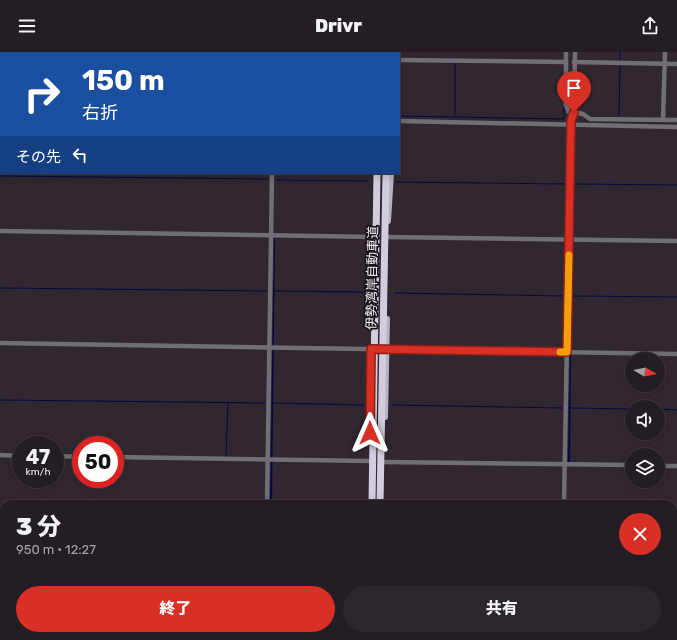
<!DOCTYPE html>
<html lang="ja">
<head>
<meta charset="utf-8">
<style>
  :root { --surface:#251d24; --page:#2d262c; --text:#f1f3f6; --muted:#a3a2a6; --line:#423b41; --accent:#d93025 }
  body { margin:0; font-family:Rubik,"Noto Sans JP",sans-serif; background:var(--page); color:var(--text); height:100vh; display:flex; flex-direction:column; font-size:15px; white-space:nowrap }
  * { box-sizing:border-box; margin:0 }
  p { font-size:13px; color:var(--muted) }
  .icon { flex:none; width:22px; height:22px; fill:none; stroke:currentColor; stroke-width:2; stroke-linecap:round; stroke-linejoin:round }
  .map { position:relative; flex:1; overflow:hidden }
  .drawer { position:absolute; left:0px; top:448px; width:677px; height:140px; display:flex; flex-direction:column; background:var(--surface); border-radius:12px 12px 0 0; box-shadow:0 2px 10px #0003,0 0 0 1px var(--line) }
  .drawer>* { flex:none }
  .guide { position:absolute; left:0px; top:0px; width:400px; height:122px; box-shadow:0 2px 10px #0003,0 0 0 1px var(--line); background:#1a4fa0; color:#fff; overflow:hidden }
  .needle { width:26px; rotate:100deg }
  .controls { position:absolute; left:625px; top:300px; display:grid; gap:8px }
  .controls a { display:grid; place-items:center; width:40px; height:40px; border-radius:50%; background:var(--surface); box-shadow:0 2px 10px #0003,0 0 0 1px var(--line); font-size:20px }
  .speed { position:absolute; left:12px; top:384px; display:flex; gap:8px; font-size:20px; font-weight:700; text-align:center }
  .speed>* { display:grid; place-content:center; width:52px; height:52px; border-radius:50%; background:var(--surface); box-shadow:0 2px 10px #0003,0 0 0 1px var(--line); line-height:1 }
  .speed small { font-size:10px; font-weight:400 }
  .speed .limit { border:6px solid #d22; background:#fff; color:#111 }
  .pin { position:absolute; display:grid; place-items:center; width:34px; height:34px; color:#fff; margin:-41px -17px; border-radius:50% 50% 50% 0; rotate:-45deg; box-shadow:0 0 4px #0007 }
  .pin .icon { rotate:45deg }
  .me { position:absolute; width:44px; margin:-22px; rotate:0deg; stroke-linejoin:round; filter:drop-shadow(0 0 3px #0008) }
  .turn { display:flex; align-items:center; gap:14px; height:84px; padding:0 16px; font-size:18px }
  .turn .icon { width:52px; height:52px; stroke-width:2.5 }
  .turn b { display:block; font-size:28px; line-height:34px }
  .then { display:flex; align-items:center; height:38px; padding:0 16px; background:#0003; gap:8px; font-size:15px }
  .round { display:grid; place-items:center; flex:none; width:42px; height:42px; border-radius:21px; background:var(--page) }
  .headline { display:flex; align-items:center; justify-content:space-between; height:68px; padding:0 16px }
  h1 { font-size:24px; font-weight:800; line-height:30px }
  .cta { display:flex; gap:8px; margin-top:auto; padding:8px 16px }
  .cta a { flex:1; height:46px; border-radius:24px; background:var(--accent); color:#fff; font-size:16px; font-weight:800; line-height:46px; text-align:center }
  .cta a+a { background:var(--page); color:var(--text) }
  header { display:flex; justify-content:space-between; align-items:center; height:52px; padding:0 16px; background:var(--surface); font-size:18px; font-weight:800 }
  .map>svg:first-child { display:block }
</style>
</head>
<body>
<header><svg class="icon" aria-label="menu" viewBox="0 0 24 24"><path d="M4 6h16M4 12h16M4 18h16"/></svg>Drivr<svg class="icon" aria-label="share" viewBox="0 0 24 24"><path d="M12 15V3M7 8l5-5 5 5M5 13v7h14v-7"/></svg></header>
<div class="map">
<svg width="677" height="588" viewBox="0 0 677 588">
  <rect width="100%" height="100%" fill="#312730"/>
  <g fill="#010a47">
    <path d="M274,186H275L272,452H270Z"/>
    <path d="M572,191L571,298H570Z"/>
    <path d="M570,301L571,302L570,410H568Z"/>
  </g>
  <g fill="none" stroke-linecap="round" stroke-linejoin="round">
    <g stroke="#010a47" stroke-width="1">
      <path d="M137,1V0"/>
      <path d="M277,1V0"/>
      <path d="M620,9V0"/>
      <path d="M0,58H1"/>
      <path d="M401,64L564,67V55"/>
      <path d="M455,64V11"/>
      <path d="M619,64L620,12"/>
      <path d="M0,124L268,127"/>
      <path d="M277,128L367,129"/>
      <path d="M396,130L566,132"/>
      <path d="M574,132L677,133"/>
      <path d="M0,236L267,239"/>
      <path d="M274,239L365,240"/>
      <path d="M395,241L565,244"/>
      <path d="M573,244L677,245"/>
      <path d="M0,348L264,351"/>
      <path d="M272,351L363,353"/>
      <path d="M393,353L562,356"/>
      <path d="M570,356L632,357"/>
      <path d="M658,357L677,358"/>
      <path d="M226,404L228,351"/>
      <path d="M0,459H4"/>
      <path d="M673,469L677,470"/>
      <path d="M673,567H677"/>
      <path d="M255,588V584"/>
      <path d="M354,588V584"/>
      <path d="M389,588V584"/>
    </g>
    <g stroke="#706f75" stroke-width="4.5">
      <path d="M566,0V53L569,60H574L575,0"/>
      <path d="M274,1V0"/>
      <path d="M0,2H1"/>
      <path d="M399,8L566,10"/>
      <path d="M574,10L677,12"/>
      <path d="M0,62H1"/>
      <path d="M663,68L665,0"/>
      <path d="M399,69L677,75"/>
      <path d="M0,179L375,185"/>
      <path d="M388,185L677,189"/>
      <path d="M0,291L677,302"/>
      <path d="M0,403L21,404"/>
      <path d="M55,404L81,405"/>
      <path d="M115,405L370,409"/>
      <path d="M384,410L632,413"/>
      <path d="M658,414H677"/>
      <path d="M267,452L272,121"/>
      <path d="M564,452L571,69L574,60L583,62L590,67L677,68"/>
      <path d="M0,489H4"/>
      <path d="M673,499H677"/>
      <path d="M0,521L4,522"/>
      <path d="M673,532H677"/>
      <path d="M0,546H4"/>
      <path d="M0,551H4"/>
    </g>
    <g stroke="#b6b3bf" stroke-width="6">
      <path d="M394,1V0"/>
      <path d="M388,169L391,121"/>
      <path d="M385,365L387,267"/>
      <path d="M673,556H677"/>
      <path d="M673,562H677"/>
    </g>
    <g stroke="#d1cddc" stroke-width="7">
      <path d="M379,1V0"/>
      <path d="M388,1V0"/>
      <path d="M372,452L377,121"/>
      <path d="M380,452L386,121"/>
      <path d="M369,588V584"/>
      <path d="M378,588V584"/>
    </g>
  </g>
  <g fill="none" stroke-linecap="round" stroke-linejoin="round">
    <g stroke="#8d1f18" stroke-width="10">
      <path id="route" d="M370,381L371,297L567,300L571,69L574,60"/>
    </g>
    <use href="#route" stroke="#d93025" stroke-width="7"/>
    <path stroke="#f59e0b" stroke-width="7" d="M560,300H567L569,203"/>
  </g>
  <g text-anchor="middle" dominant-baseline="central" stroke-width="3.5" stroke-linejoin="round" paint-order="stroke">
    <g font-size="13" fill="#f8f1f7" stroke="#161216">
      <text transform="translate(372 226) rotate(-89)">伊勢湾岸自動車道</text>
    </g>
  </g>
</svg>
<div class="controls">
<a><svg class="needle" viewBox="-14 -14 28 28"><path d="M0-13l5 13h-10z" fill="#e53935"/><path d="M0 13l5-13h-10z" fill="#a3a2a6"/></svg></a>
<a><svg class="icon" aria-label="sound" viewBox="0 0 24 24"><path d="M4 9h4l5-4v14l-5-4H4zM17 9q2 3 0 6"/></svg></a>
<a><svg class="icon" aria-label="layers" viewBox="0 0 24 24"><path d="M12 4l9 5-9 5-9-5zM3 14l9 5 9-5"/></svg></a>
</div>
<div class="speed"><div>47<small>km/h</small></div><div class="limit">50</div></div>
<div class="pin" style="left:574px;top:60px;background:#d93025"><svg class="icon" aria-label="arrive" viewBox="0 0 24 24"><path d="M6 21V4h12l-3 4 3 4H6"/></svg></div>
<svg class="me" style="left:370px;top:381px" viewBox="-20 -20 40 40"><path d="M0-17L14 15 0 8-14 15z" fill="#d93025" stroke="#fff" stroke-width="4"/></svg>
<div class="guide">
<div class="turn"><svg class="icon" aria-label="right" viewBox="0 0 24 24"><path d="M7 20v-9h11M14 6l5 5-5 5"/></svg><div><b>150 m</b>右折</div></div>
<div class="then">その先<svg class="icon" aria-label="left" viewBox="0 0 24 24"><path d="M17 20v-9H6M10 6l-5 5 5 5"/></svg></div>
</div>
<section class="drawer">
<div class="headline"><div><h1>3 分</h1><p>950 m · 12:27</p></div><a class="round" style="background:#d93025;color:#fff"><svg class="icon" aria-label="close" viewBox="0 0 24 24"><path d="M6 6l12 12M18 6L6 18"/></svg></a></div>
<div class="cta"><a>終了</a><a>共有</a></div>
</section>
</div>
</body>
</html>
